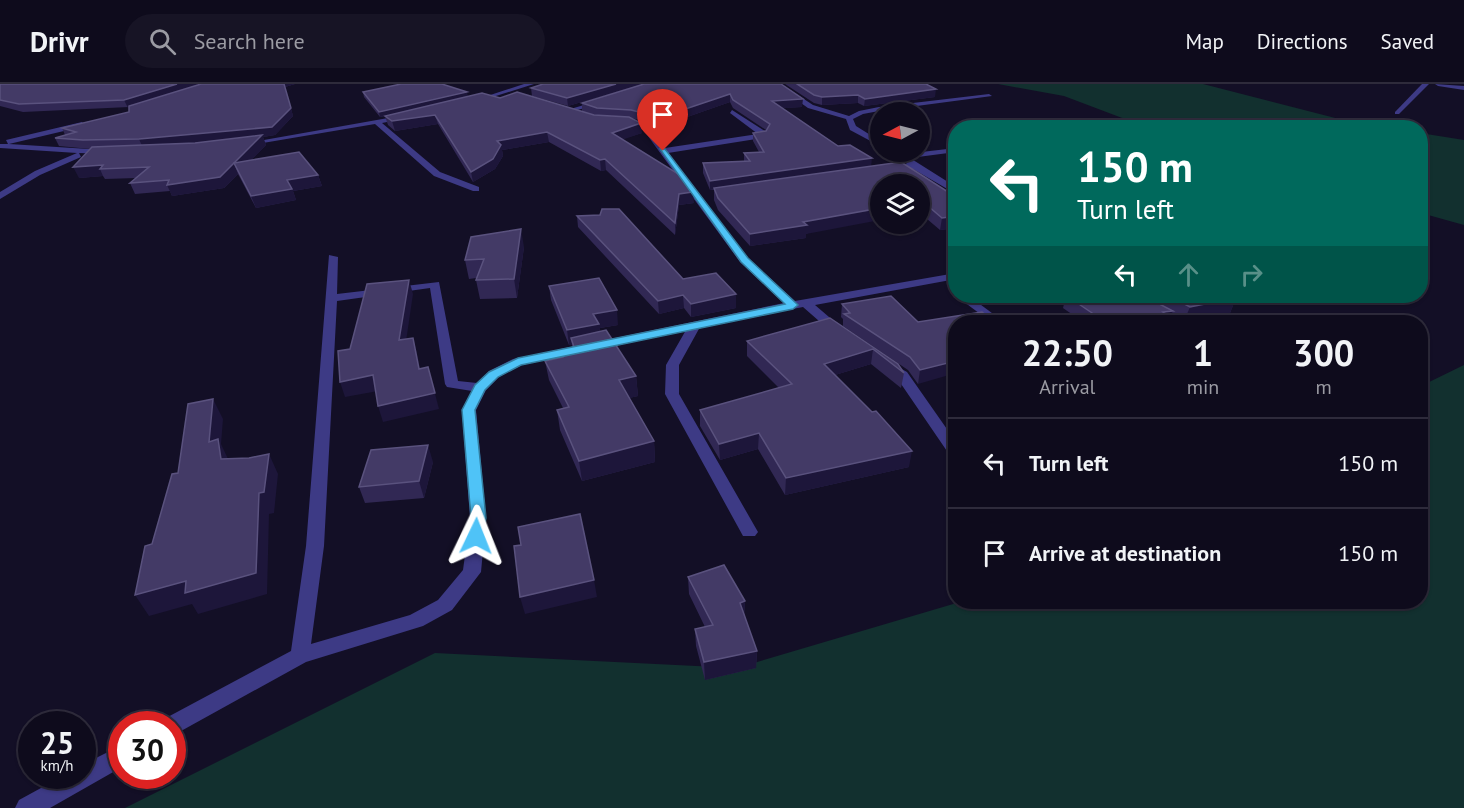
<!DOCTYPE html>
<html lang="en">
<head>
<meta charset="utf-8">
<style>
  :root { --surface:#0e0b1c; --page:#171425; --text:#f1f3f6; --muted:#9b9ba3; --line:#2e2b3b }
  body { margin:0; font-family:"PT Sans",sans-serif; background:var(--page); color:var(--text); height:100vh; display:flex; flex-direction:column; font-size:22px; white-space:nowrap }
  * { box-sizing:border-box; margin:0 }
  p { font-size:20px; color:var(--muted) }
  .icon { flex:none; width:33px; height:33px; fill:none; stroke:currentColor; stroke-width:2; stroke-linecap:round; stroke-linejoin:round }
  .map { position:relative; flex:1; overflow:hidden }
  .side { position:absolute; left:948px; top:231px; width:480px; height:294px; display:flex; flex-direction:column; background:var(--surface); border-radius:24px; box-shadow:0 2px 4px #0004,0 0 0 2px var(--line) }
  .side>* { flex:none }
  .hud { position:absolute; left:948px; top:36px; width:480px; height:183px; border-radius:24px; box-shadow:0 2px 4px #0004,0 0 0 2px var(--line); background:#00695c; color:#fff; overflow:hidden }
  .needle { width:39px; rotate:263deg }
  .buttons { position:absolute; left:870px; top:18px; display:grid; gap:12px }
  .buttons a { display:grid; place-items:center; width:60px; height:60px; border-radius:50%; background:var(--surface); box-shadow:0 2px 4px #0004,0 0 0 2px var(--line); font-size:30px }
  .speed { position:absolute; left:18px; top:627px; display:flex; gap:12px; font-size:30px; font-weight:700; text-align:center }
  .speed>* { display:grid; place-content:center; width:78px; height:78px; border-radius:50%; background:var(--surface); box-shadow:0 2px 4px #0004,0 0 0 2px var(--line); line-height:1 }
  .speed small { font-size:15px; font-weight:400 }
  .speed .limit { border:9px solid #d22; background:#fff; color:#111 }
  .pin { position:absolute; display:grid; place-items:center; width:51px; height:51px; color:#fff; margin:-62px -26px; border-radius:50% 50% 50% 0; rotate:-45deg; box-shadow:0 0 6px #0007 }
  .pin .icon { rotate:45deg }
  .me { position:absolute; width:66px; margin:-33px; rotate:2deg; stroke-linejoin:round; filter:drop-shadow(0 0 4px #0008) }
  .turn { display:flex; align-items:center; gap:21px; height:126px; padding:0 30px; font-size:27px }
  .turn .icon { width:78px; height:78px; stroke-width:2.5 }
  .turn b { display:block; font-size:42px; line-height:51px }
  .lanes { display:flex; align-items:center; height:57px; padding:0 30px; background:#0003; justify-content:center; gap:30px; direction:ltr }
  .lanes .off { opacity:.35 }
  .eta { display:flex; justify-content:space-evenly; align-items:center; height:102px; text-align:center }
  .eta b { font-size:36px; font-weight:600; line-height:42px }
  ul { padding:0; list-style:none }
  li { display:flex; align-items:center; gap:18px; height:90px; padding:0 30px; border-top:2px solid var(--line) }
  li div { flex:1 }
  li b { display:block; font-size:22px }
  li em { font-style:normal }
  header { display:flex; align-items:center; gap:36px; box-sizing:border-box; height:84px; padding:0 30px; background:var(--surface); border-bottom:2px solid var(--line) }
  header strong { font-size:28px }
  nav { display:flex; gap:33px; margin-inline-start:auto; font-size:21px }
  .search { width:420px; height:54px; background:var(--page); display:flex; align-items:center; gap:15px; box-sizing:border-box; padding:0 21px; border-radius:33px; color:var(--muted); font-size:22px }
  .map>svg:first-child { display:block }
</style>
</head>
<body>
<header>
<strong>Drivr</strong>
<div class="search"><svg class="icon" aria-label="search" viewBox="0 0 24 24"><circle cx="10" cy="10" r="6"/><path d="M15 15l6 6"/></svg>Search here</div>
<nav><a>Map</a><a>Directions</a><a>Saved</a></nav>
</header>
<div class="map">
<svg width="1464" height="724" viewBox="0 0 1464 724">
  <rect width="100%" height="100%" fill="#130f26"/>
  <g fill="#12302f">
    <path d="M998,0H1203L1343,36L1389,43H1146L1064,12Z"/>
    <path d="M1420,49L1464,56V141L1421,129Z"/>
    <path d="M1464,281V724H125L435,569L737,584L960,518H1420L1421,302Z"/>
  </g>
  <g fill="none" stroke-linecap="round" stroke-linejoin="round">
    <g fill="#3d3a85" fill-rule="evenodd">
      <path d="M524,0H534L477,18L472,17Z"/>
      <path d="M774,0H781L813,21L849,32L859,27L879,23L989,10L992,12L879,27L863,30L853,35L856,42L880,57V62L850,46L846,35L808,24Z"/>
      <path d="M1422,0H1429L1399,30H1395V28Z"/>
      <path d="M1435,0L1464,2V6L1438,2Z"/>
      <path d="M601,16L603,19L570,28L567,26Z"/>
      <path d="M732,26L768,49V53L668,69L748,174L795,217L956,189V195L815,221L843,245V251H835L803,223L700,243L679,281V310L758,448L755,452H743L665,310L666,281L686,246L522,281L499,293L486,306L476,326L486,434L481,488L452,526L423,542L306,578L172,652V640H162L164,635L291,567L306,462L329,171L338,173L337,210L439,198L458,297L477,299L489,287L513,275L784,219L740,178L642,44L617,38L621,36L647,40L665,64L758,50L730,29ZM430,204L445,300L447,303L472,307L462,326L470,434L463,486L438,516L410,531L311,560L324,462L337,217Z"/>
      <path d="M405,31L407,34L382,39L440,88L479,103V107H473L434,92L375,40L245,62L241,60Z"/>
      <path d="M82,38L85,42L9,60L105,66H108V70L79,69L81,73L40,91L0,115V108L35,87L77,69L0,64V60H8L6,56Z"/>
      <path d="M956,64V68L910,74L956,103V110L913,85L889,87L885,85L907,80L892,68H900L904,70Z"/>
      <path d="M956,212H969L1004,238H991Z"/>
      <path d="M889,278L907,288L956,358V375L951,373L897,294L882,282Z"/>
      <path d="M122,661V683L50,724H15L19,716L63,692H82V681Z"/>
    </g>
  </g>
  <g fill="#312854">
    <path d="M0,0H295L285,3L293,32L275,51L263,53L266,61L251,76L318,91L322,102L293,107L296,116L256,124L238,90L224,104L172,112L170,107L135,110L130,99L136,94L105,95L103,92L79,94L90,65L59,62L55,54L65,51L62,44L129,28V23L23,28L0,22Z"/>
    <path d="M643,0L568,22L532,12L531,4Z"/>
    <path d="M781,0L802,23L782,24L838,62L871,82L956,113V144L940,146L920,129V100L806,150V154L750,162L718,126L714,116V106H710L703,89V79L744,77V69L759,68L753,57V49L766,46L733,24L730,18L653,45L648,38L631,34L642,49L622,55L694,119L679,121L675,151L606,86L601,87L549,58L502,66L503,72L495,85L473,98L438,40L395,47L388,41L385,32L380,33L364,13L363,8L500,14L582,27V19Z"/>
    <path d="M785,0H926L935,13L864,22L858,19L822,21L814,19Z"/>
    <path d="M577,132L683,195L736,210V224L691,233L684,224L659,230L578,143Z"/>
    <path d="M524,163L517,214L480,215L476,196V194L469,195L465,176Z"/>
    <path d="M549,202L618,241L600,244V247L636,292L638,312L629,314L654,357L655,378L582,397L560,346L557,326L563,324L549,296L545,277L561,273L559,266L572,263V261H569L551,216Z"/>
    <path d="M1066,212H1232L1236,214L1230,229L1184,237L1171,230L1170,234L1083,238L1063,224Z"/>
    <path d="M842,220L918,238L982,228L918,300L908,286L843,242V235L841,233Z"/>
    <path d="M830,234L898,280L904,289L901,304L871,280L835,291L909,383L785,411L758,365L720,376L700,342V326L779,304L747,272V257Z"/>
    <path d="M433,378L424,414L365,419L359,403Z"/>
    <path d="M688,493L745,517L744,531L757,567L756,584L705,596L696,562L695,545L705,543L689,510Z"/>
  </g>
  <g fill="#1d163a">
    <path d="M177,0H203L128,24L124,16Z"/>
    <path d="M284,0H295L285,3L293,32L275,51L263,53L266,61L239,89L234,79L143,64L139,55Z"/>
    <path d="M616,0H643L568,22L567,14Z"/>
    <path d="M936,5L935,13L864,22L865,15Z"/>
    <path d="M467,8L468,13L380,33L379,28Z"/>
    <path d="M730,10V18L653,45V36Z"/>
    <path d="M858,11V19L822,21V13Z"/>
    <path d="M803,15L802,23L771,25L772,17Z"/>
    <path d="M435,31L438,40L395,47L392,37Z"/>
    <path d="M641,39L642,49L613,59L612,49Z"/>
    <path d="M547,48L549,58L502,66L503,72L495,85L473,98L471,88L497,57Z"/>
    <path d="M872,74L871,83L710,106V97Z"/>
    <path d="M605,75L606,86L601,87L600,76Z"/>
    <path d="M234,79L238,90L224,104L172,112L167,101Z"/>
    <path d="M103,81L100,85L103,92L79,94L73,83Z"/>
    <path d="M318,91L322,102L293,107L296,116L256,124L251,112L287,96Z"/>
    <path d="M693,108L694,119L679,121L675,151V139L679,110Z"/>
    <path d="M880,124V136L806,150V154L750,162V150L803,138Z"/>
    <path d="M956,132V144L940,146L942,134Z"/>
    <path d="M521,145L524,163L517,214L514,195Z"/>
    <path d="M409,196L413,210L404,271L399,256Z"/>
    <path d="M736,210V224L691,233V220Z"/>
    <path d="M683,211L684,224L659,230L658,217Z"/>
    <path d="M1236,214L1230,229L1184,237L1190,223Z"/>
    <path d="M617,226L618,241L600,244L601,255L571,254L572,261H569L567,246L593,230Z"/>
    <path d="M1173,227L1168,238L1163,228Z"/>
    <path d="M413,254L417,269L423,300L419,285Z"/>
    <path d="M873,265L871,280L822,295L824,280Z"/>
    <path d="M956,277V289L918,300L920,286Z"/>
    <path d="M428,283L439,325L383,338L378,322Z"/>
    <path d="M373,291L378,307L345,313L340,298Z"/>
    <path d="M636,292L638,312L621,316L619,296Z"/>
    <path d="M213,315L223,335L221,360L228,375L232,395L209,358Z"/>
    <path d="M759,349L758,365L720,376L719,360Z"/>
    <path d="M654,357L655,378L582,397L579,377Z"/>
    <path d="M428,361L433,378L424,414L419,397Z"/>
    <path d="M912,367L909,383L785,411L786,394Z"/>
    <path d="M269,370L278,390L274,429L269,430L267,510L198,530L192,520L149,532L135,511L259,409Z"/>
    <path d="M594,496L597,513L525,530L520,513Z"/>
    <path d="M745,517L744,535L740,519Z"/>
    <path d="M757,567L756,584L705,596L704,578Z"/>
  </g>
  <g fill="#433a66" stroke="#5a527e" stroke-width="1.5">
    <path d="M0,0H177L124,16L19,20L0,16Z"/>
    <path d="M201,0H284L291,24L272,43L139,55L83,56L55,54L76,48L62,44L129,28V22Z"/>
    <path d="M401,0H442L467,8L379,28L363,8Z"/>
    <path d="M543,0H616L567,14L531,4Z"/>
    <path d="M644,0H781L803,15L772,17L838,62L850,61L872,74L710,97L703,79L750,77L744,69L764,68L753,49L766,47L770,40L733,16L730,10L653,36L647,30L631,26L597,24L582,19Z"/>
    <path d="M797,0H926L936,5L865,15L858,11L822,13L814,11Z"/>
    <path d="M517,8L594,31L629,33L641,39L612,49L680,91L693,108L679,110L675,139L605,75L600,76L547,48L497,57L501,61L493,75L471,88L435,31L392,37L385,32L482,9L500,14Z"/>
    <path d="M262,51L220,93L167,101L169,96L130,99L149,83L100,85L103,81L73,83L92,63L195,59Z"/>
    <path d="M299,68L318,91L287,96L292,105L251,112L234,79Z"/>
    <path d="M901,78L956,113V132L942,134L921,116H920V100H880V124L803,138L807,141L750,150L718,114L714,104Z"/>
    <path d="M602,125H619L683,195L716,189L736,210L691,220L683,211L658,217L577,132L600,131Z"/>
    <path d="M521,145L514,195L476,196L484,175L465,176L471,153Z"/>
    <path d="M599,194L617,226L593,230L599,240L567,246L549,202Z"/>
    <path d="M409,196L399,256L413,254L419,285L428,283L435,309L378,322L373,291L340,298L338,267L350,265L367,200Z"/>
    <path d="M891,212L918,238L982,228L995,238H956V277L920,286L910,273L844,230L850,229L842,220Z"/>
    <path d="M1067,212H1144L1173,227L1163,228L1177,238H1085L1101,235Z"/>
    <path d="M1169,212H1232L1236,214L1190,223Z"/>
    <path d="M830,234L898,280L904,289L873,265L824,280L872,328L876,327L912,367L786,394L759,349L719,360L700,326L792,300L747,257Z"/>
    <path d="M606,246L636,292L619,296L654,357L579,377L557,326L569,323L545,277L563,273L559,266L574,263L571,254Z"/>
    <path d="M213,315L209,358L218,355L221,375L249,374L269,370L264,408L259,409L256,489L185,509L186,497L135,511L145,462L152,460L172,390L178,389L188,320Z"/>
    <path d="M428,361L419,397L359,403L371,366Z"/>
    <path d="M580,430L594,496L520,513L514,462L521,461L518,443Z"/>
    <path d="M724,481L745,517L740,519L757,567L704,578L695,545L713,541L688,493Z"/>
  </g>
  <path fill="#4fc3f7" stroke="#337fa1" stroke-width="1.5" d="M660,65H665L748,174L798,221L793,225L521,281L498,293L485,306L475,326L486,434L482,456H471L468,452L471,434L462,326L475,301L489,288L518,274L785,220L741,178Z"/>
</svg>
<div class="buttons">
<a><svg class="needle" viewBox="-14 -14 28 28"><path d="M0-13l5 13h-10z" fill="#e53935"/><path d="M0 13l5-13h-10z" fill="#9b9ba3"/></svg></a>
<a><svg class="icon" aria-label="layers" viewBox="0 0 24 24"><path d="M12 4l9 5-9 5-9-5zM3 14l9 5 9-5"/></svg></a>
</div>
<div class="speed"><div>25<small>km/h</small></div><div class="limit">30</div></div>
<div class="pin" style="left:663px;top:67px;background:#d93025"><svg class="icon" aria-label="arrive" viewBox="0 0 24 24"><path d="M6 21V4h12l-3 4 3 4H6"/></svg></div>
<svg class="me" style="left:476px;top:452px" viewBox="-20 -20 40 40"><path d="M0-17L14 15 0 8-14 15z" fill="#4fc3f7" stroke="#fff" stroke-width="4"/></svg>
<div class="hud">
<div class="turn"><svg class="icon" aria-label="left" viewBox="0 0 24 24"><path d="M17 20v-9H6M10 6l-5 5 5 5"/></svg><div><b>150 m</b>Turn left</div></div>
<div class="lanes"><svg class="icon" aria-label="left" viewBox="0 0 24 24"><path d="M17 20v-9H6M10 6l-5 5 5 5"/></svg><svg class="icon off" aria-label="ahead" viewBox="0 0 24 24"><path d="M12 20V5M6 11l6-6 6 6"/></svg><svg class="icon off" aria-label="right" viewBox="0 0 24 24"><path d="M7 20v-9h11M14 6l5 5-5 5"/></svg></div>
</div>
<section class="side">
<div class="eta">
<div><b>22:50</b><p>Arrival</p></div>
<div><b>1</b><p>min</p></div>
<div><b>300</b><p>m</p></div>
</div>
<ul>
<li><svg class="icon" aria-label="left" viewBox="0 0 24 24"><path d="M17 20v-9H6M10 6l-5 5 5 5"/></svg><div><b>Turn left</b></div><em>150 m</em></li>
<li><svg class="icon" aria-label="arrive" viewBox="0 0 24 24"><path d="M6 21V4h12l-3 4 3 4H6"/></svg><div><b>Arrive at destination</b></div><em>150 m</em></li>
</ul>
</section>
</div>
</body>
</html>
